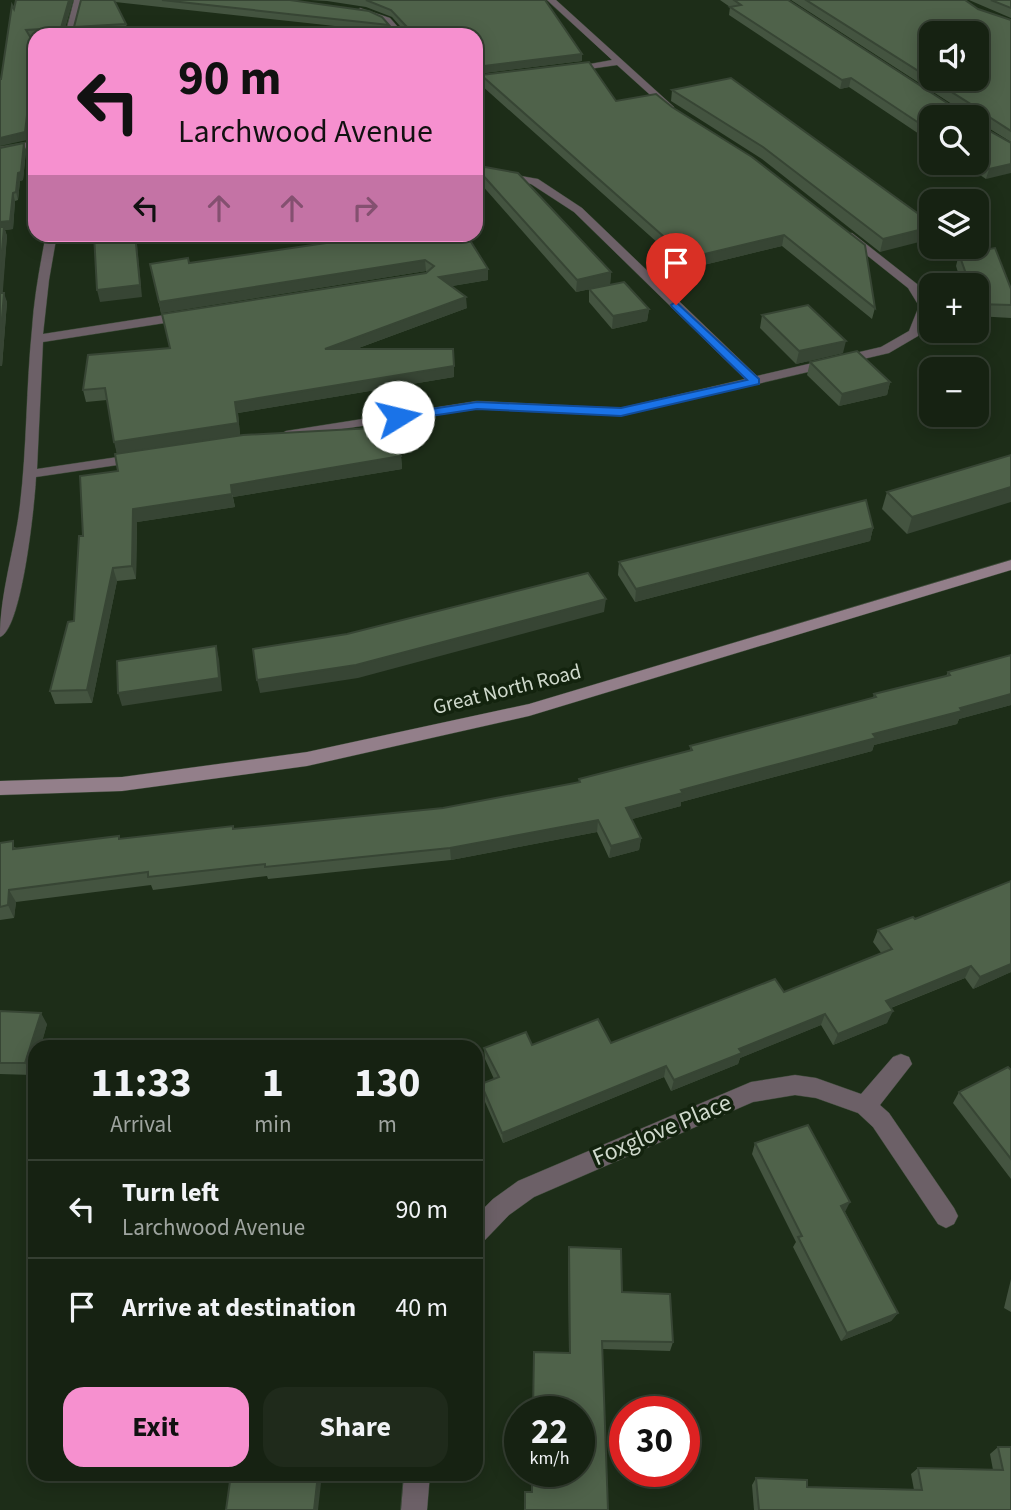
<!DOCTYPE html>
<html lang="en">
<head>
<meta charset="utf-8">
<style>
  :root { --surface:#162212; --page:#1f2a1b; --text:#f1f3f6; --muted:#9ea49f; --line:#353f32; --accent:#f690cf }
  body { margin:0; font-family:"Source Sans 3",sans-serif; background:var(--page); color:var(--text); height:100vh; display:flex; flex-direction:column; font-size:26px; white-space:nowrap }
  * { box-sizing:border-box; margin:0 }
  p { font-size:23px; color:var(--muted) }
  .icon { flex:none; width:38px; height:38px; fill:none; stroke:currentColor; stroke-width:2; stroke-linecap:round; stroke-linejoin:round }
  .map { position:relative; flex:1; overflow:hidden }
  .drawer { position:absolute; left:28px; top:1040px; width:455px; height:441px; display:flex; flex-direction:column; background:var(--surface); border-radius:21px; box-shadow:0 4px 18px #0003,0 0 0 2px var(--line) }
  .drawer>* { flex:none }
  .banner { position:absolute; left:28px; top:28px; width:455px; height:214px; border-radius:21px; box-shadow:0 4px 18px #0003,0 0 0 2px var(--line); background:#f690cf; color:#111; overflow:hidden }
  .buttons { position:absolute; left:919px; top:21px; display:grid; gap:14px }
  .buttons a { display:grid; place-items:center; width:70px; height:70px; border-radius:14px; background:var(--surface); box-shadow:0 4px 18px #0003,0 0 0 2px var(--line); font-size:35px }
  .speed { position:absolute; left:504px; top:1396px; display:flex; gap:14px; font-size:35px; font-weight:700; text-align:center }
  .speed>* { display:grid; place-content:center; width:91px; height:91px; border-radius:50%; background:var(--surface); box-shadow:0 4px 18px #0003,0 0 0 2px var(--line); line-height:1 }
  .speed small { font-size:18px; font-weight:400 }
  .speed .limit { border:10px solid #d22; background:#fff; color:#111 }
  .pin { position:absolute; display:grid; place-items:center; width:60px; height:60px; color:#fff; margin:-72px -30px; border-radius:50% 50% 50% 0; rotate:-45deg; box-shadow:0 0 7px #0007 }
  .pin .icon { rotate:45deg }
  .me { position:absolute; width:77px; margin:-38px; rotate:81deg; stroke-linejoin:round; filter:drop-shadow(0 0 5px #0008) }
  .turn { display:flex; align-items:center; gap:24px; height:147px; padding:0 35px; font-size:32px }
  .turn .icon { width:91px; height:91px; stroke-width:2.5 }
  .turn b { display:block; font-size:49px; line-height:60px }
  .lanes { display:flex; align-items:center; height:66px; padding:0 35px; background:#0003; justify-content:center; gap:35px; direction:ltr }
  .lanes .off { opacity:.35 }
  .eta { display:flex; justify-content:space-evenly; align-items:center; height:119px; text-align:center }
  .eta b { font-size:42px; font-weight:700; line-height:49px }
  .action { display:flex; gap:14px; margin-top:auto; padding:14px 35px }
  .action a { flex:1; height:80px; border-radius:21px; background:var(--accent); color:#111; font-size:28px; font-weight:700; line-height:80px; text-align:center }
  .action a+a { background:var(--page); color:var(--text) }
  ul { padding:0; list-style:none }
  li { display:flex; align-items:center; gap:21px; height:98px; padding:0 35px; border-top:2px solid var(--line) }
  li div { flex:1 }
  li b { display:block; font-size:26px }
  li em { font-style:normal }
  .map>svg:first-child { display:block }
</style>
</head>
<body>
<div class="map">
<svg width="1011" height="1510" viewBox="0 0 1011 1510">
  <rect width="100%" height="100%" fill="#1d2d18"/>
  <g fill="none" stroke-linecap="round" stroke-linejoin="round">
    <g stroke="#394935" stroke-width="1">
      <g id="minor">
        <path d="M74,0H82L73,35H65Z"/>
        <path d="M547,0H556L674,107V111H668L617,65L568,72V68L612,60Z"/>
        <path d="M360,8L390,18L405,35H396L384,22L357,13Z"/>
        <path d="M508,76L510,78L476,83V77Z"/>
        <path d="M35,141V147L0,153V147Z"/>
        <path d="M476,168L538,179L582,208L757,376L881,347L909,331L919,306L908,288L844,237V233H852L917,284L931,306L918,336L889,353L621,416L477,409L281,438L279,435L286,431L477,401L621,408L745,379L574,212L531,184L476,174Z"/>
        <path d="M46,234H57L49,280L43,334L184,312L190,316L184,320L43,342L37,469L138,454L145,458L138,462L36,477C35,502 22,630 0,637C0,592 15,549 20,505C27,447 26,388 32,329C34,297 40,266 46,234Z"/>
        <path d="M901,1054L909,1057L912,1064L880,1105L889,1113L954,1208L958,1216L954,1224L946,1228L938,1224L873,1127L858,1113L816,1098L795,1095L753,1102L534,1197L509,1215L484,1241L476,1245V1216L493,1199L518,1181L751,1082L795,1075L816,1078L861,1094L893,1057Z"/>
        <path d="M404,1474H430L427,1510H401Z"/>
      </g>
    </g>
    <g stroke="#394935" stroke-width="1">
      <path id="secondary" d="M1011,560V570L529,716L307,766L122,791L0,795V781L122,777L307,752L529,704Z"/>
    </g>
    <use href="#minor" fill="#6c6067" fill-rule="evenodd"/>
    <use href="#secondary" fill="#937f8a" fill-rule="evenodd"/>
  </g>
  <g fill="#445440">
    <path d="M73,0L63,35H35V36L30,37L35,45V100L32,97L27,140L1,79L14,9Z"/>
    <path d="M81,0H290L389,25L390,32L115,2L126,24L128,31L76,34L74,27Z"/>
    <path d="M310,0H545L582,54V61L476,74V35L407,34L392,17L366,7L327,1Z"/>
    <path d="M720,0H788L958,110H961L791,0H965L978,9L1011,20V142L977,121V124L1011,143L986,179L962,163H976V117H931V142L849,87L840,89L729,15L730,7Z"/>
    <path d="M969,0H1011V18Z"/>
    <path d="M481,75L616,101L875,308L872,319L782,246L687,269L481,85Z"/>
    <path d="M672,90L931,223L880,252L762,159L671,101Z"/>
    <path d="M24,143L26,151L23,180L20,181L18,200L15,201L13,229L5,230L7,236L2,293L7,302L2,366L0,148Z"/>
    <path d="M480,172L611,272L610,285L576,292L480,183Z"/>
    <path d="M388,234L488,280L452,286L467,308L356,349L454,377L238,413L240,435L401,456L402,469L233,497L235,507L137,522L136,579L117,581L92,703L55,704L50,691L74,621L83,536L118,471L117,454L107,400L86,402L83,390L170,348L427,272L426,271L161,313L150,264L189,263Z"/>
    <path d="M959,254L1011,289V318L976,316V285H962L956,266Z"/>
    <path d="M589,289L649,309L647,321L612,329L589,302Z"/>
    <path d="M762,315L843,353L796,364L760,328Z"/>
    <path d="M810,362L890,382L887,395L839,406L807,375Z"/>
    <path d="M1011,455L907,534L882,509L887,492Z"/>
    <path d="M873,528L870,541L635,602L618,575L619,562Z"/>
    <path d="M1011,655V705L959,719L957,724L874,745L872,751L681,802V806L632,819L641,838L639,850L609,858L597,832L451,860L268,879L267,876L153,890L151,885L16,902L14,918L0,920V843L17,848L234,829L443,808L579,783V779L690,751V746L873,698L874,694L946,676L948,672Z"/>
    <path d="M915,919L1011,972L973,989L965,978L891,1008L887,1023L833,1045L821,1025L740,1058L738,1064L671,1091L664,1077L503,1143L482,1095L481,1084L494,1079L485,1059L484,1048L611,1043L784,992L882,954L873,942L878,930Z"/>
    <path d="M0,1011L47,1024L32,1075L0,1074Z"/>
    <path d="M1011,1070V1179L953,1103L959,1092Z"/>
    <path d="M755,1143L845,1212L898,1313L891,1321L841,1341L793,1247L796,1242L752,1154Z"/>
    <path d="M569,1247L622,1292L673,1342L670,1351L603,1349L569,1353L568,1257Z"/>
    <path d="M1011,1279V1312L1004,1308Z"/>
    <path d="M998,1447L1011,1510H754L752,1485L756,1478L807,1487L914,1490L911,1474L918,1468L993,1470L990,1454Z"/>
  </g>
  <g fill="#374534">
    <path d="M69,0H73L63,35L61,28Z"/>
    <path d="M582,54V61L476,74V67Z"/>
    <path d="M851,78L849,87L840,89L842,80Z"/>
    <path d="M30,90L32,97L27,140L0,146V138Z"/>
    <path d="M24,143L26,151L23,180L20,181L18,200L16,192L18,173Z"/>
    <path d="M1011,164V173L986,179L989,169Z"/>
    <path d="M13,193L15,201L13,229L5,230L7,236L2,303L0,298V222Z"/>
    <path d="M931,227V239L880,252L883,239Z"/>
    <path d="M135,234H136L142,297L100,302L97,290Z"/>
    <path d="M784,235L782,246L687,269L688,258Z"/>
    <path d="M425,260L426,271L161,313L159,302Z"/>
    <path d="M488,269V280L440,288L439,277Z"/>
    <path d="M611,272L610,285L576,292L577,280Z"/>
    <path d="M4,293L7,302L2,366H0V343Z"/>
    <path d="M466,297L467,308L326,360L325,349Z"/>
    <path d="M649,309L647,321L612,329L613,316Z"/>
    <path d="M846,341L843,353L796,364L799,351Z"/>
    <path d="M454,366V377L238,413L240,435L117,454L114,442L235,402Z"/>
    <path d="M890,382L887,395L839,406L842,394Z"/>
    <path d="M401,456L402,469L233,497L231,485Z"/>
    <path d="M1011,487V502L907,534L912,517Z"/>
    <path d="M232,494L235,507L137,522L136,579L132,566L133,509Z"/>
    <path d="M873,528L870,541L635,602L636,589Z"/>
    <path d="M113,568L117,581L92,703L87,690Z"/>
    <path d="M606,599L604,612L358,678L260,693L257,680Z"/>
    <path d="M216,646L219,659L222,691L122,706L118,693Z"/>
    <path d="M1011,694V705L959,719L957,724L874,745L872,751L681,802V806L625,821L626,808L681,790L960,708Z"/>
    <path d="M598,820L597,832L451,860L450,848Z"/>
    <path d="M641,838L639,850L609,858L611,846Z"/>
    <path d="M9,890L16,902L14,918L8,905Z"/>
    <path d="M1011,964V972L973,989L980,977Z"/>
    <path d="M971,966L965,978L880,1012L886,1001Z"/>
    <path d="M893,1011L887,1023L833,1045L838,1034Z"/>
    <path d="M41,1013L47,1024L41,1046H35V1065L32,1075L25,1063Z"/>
    <path d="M825,1014L821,1025L740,1058L738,1064L671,1091L674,1080L739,1049Z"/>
    <path d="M666,1066L664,1077L503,1143L502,1133Z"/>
    <path d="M850,1202L845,1212L836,1216L841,1206Z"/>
    <path d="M898,1313L891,1321L841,1341L847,1333Z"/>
    <path d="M318,1474H322L318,1510H314Z"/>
  </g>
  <g fill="#4f624a" stroke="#374534" stroke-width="2" fill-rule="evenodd">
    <path d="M16,0H69L61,28L26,30L35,45V94L30,90L25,132L0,138V79H1L12,5L14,9Z"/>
    <path d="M81,0H114L126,24L74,27Z"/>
    <path d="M162,0H290L369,11L382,17L389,25Z"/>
    <path d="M366,0H545L582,54L476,67V35H450V32L407,27L391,10Z"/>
    <path d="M734,0H788L958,110L973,109L972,105L806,0H965L978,9L1011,20V131L980,111L977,112V124L1011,143V164L989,169L976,161V117H931V131L851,78L842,80L730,7L741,5ZM931,33H976V79H931Z"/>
    <path d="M991,0H1011V8Z"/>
    <path d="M589,62L616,101L656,94L672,107L752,157L865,245L875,308L784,235L688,258L481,75Z"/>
    <path d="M731,78L931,223V227L883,239L763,147L672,90Z"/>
    <path d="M24,143L21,172L18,173L16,192L13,193L10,221L0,222V148Z"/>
    <path d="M485,167L518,173L611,272L577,280L480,172Z"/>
    <path d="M0,227H4L0,274Z"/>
    <path d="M94,234H135L140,285L97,290Z"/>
    <path d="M388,234H466L488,269L439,277L466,297L325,349H453L454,366L235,402L238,423L114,442L105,388L83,390L88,355L170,348L162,314L426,273L434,266L425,260L159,302L150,264L188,258L189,263Z"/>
    <path d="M995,248L1011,289V305L976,304V285H970L959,254Z"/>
    <path d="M624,282L649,309L613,316L589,289Z"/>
    <path d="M0,293H4L0,343Z"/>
    <path d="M808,305L846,341L799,351L762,315Z"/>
    <path d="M857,351L890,382L842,394L810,362Z"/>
    <path d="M391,427L401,456L231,485L232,494L133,509L132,566L113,568L87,690L50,691L68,622L74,621L79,536H83L80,476L118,471L115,454L243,435Z"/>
    <path d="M1011,455V487L912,517L887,492Z"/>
    <path d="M866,500L873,528L636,589L619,562Z"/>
    <path d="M588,573L606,599L356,665L257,680L253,649L347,634Z"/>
    <path d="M216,646L219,678L118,693L117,661Z"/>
    <path d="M1011,655V694L960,708L962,711L873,734L876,738L681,790L683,793L626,808L641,838L611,846L598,820L450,848L265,867V864L148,877V872L9,890L8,905L0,907V843L13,841V849L119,836V839L233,826V829L443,808L580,782L579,779L692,750L690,746L876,697L874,694L950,675L948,672Z"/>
    <path d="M1011,881V964L980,977L971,966L886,1001L893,1011L838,1034L825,1014L739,1049L742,1053L674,1080L666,1066L502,1133L481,1084L499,1077L484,1048L526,1032L532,1045L598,1019L611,1043L775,979L784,992L892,949L878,930L913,917L915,919Z"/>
    <path d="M0,1011L41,1013L25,1063H0Z"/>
    <path d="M1008,1067L1011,1070V1159L959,1092Z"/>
    <path d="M808,1125L850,1202L841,1206L898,1313L847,1333L798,1237L802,1236L755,1143Z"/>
    <path d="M569,1247L621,1249L622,1292L670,1294L673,1342L602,1341L608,1510H525V1492H532V1472H579V1412H533L534,1352L570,1353Z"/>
    <path d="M998,1447H1011V1510H759L756,1478L807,1480V1487L922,1490L918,1468L1003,1470Z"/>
    <path d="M231,1474H318L314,1510H226Z"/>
  </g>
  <path fill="#1a73e8" stroke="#114b97" stroke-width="2" d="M676,302L759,379V384L621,416L477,409L398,421L392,417L398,414L477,402L621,408L747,380L672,307L671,305Z"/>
  <g text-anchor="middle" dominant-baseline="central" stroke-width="7" stroke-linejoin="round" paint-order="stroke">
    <g font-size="21" fill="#cfd9cc" stroke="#13230e">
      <text transform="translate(507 689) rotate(-14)">Great North Road</text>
    </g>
    <g font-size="24" fill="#cfd9cc" stroke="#13230e">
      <text transform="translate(662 1130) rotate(-23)">Foxglove Place</text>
    </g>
  </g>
</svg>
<div class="buttons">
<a><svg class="icon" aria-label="sound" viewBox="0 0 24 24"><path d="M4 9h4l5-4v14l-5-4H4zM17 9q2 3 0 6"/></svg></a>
<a><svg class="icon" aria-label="search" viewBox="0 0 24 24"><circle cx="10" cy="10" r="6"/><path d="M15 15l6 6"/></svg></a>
<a><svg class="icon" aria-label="layers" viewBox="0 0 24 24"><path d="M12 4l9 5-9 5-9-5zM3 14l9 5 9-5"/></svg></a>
<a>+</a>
<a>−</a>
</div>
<div class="speed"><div>22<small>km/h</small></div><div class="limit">30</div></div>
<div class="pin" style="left:676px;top:305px;background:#d93025"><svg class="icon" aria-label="arrive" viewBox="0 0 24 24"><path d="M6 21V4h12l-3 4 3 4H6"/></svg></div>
<svg class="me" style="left:398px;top:417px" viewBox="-20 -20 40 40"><circle r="19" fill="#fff"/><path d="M0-13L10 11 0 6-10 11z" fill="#1a73e8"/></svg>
<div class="banner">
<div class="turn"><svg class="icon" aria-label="left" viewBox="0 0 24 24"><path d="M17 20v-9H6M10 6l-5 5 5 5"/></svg><div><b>90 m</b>Larchwood Avenue</div></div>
<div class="lanes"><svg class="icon" aria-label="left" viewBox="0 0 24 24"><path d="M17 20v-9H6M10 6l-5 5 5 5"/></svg><svg class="icon off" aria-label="ahead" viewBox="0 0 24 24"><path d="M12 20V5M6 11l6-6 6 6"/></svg><svg class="icon off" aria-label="ahead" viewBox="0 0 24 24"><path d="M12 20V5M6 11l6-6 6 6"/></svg><svg class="icon off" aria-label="right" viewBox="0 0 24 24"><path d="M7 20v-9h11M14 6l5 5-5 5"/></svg></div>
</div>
<section class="drawer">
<div class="eta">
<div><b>11:33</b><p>Arrival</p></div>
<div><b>1</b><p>min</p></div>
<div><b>130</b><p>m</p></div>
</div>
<ul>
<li><svg class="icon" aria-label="left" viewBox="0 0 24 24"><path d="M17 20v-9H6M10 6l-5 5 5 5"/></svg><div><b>Turn left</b><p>Larchwood Avenue</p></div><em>90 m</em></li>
<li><svg class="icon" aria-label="arrive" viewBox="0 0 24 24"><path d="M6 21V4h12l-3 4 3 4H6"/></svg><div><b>Arrive at destination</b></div><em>40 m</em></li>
</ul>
<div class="action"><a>Exit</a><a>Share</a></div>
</section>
</div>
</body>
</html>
